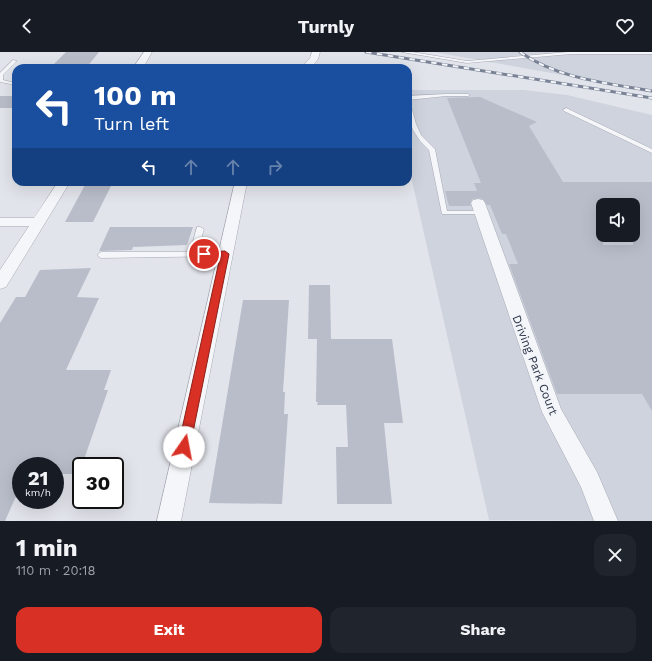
<!DOCTYPE html>
<html lang="en">
<head>
<meta charset="utf-8">
<style>
  :root { --surface:#171b24; --page:#20242c; --text:#f1f3f6; --muted:#9ea1a6; --accent:#d93025 }
  body { margin:0; font-family:"Work Sans",sans-serif; background:var(--page); color:var(--text); height:100vh; display:flex; flex-direction:column; font-size:15px; white-space:nowrap }
  * { box-sizing:border-box; margin:0 }
  p { font-size:13px; color:var(--muted) }
  .icon { flex:none; width:22px; height:22px; fill:none; stroke:currentColor; stroke-width:2; stroke-linecap:round; stroke-linejoin:round }
  .map { position:relative; height:469px; overflow:hidden }
  .drawer { display:flex; flex-direction:column; background:var(--surface); flex:1 }
  .drawer>* { flex:none }
  .top-card { position:absolute; left:12px; top:12px; width:400px; height:122px; border-radius:12px; box-shadow:0 4px 16px #0002; background:#1a4fa0; color:#fff; overflow:hidden }
  .fabs { position:absolute; left:596px; top:146px; display:grid; gap:8px }
  .fabs a { display:grid; place-items:center; width:44px; height:44px; border-radius:8px; background:var(--surface); box-shadow:0 4px 16px #0002; font-size:20px }
  .speed { position:absolute; left:12px; top:405px; display:flex; gap:8px; font-size:20px; font-weight:700; text-align:center }
  .speed>* { display:grid; place-content:center; width:52px; height:52px; border-radius:50%; background:var(--surface); box-shadow:0 4px 16px #0002; line-height:1 }
  .speed small { font-size:10px; font-weight:400 }
  .speed .limit { border:2px solid #111; border-radius:6px; background:#fff; color:#111 }
  .pin { position:absolute; display:grid; place-items:center; width:34px; height:34px; color:#fff; margin:-17px; border:2px solid #fff; border-radius:50%; box-shadow:0 1px 4px #0007 }
  .me { position:absolute; width:44px; margin:-22px; rotate:12deg; stroke-linejoin:round; filter:drop-shadow(0 0 3px #0008) }
  .turn { display:flex; align-items:center; gap:14px; height:84px; padding:0 16px; font-size:18px }
  .turn .icon { width:52px; height:52px; stroke-width:2.5 }
  .turn b { display:block; font-size:28px; line-height:34px }
  .lanes { display:flex; align-items:center; height:38px; padding:0 16px; background:#0003; justify-content:center; gap:20px; direction:ltr }
  .lanes .off { opacity:.35 }
  .round { display:grid; place-items:center; flex:none; width:42px; height:42px; border-radius:12px; background:var(--page) }
  .headline { display:flex; align-items:center; justify-content:space-between; height:68px; padding:0 16px }
  h1 { font-size:24px; font-weight:700; line-height:30px }
  .button { display:flex; gap:8px; margin-top:auto; padding:8px 16px }
  .button a { flex:1; height:46px; border-radius:12px; background:var(--accent); color:#fff; font-size:16px; font-weight:700; line-height:46px; text-align:center }
  .button a+a { background:var(--page); color:var(--text) }
  header { display:flex; justify-content:space-between; align-items:center; height:52px; padding:0 16px; background:var(--surface); font-size:18px; font-weight:700 }
  .map>svg:first-child { display:block }
</style>
</head>
<body>
<header><svg class="icon" aria-label="back" viewBox="0 0 24 24"><path d="M15 5l-7 7 7 7"/></svg>Turnly<svg class="icon" aria-label="heart" viewBox="0 0 24 24"><path d="M12 20l-8-8c-3-5 5-10 8-4 3-6 11-1 8 4z"/></svg></header>
<div class="map">
<svg width="652" height="469" viewBox="0 0 652 469">
  <rect width="100%" height="100%" fill="#e2e4eb"/>
  <g fill="#cfd3dd" fill-rule="evenodd">
    <path d="M434,0H652V39Z"/>
    <path d="M408,38H524L567,43L652,63V469L489,468L408,111ZM603,153H633V183H603Z"/>
  </g>
  <g fill="#b8bdc9" fill-rule="evenodd">
    <path d="M66,0H99L86,16H50Z"/>
    <rect x="0" y="44" width="16" height="12"/>
    <path d="M480,45L537,70L529,74L563,130H652V359L642,342H557L509,212H518L506,182H502L490,153H487L483,147L478,146L472,147L470,154H449L445,139H477L474,131H481L447,46ZM603,153H633V193H603Z"/>
    <path d="M89,132H112L93,170H65L85,133Z"/>
    <path d="M110,175H193L187,193L133,195L132,198L99,199Z"/>
    <path d="M91,216L77,245L99,246L66,318H111L104,338H108L79,422H55V414H21V433L5,469H0V271L16,245H25L40,218Z"/>
    <path d="M309,233H330L331,287H392L403,371H384L392,452H337L336,395H348L346,353H317L318,350H316L317,287H308Z"/>
    <path d="M243,248H289L283,340H285L284,362H288L282,452L209,451Z"/>
  </g>
  <g fill="none" stroke-linecap="round" stroke-linejoin="round">
    <g stroke="#a7aab6" stroke-width="1">
      <g id="lane">
        <path d="M402,0H412L467,9L568,0H652V2H571L467,11Z"/>
        <path d="M13,8L17,9L3,23V28L16,31V33L0,30V21Z"/>
        <path d="M446,42H468L470,43L468,44H446L408,48V44Z"/>
        <path d="M408,52L411,54L416,72L421,83L435,97L447,159H481L484,161L483,162H442L429,98L420,89L413,78L408,63Z"/>
        <path d="M566,56L652,97V101L564,59L563,58Z"/>
        <path d="M197,175H200L204,177L197,200L225,199L229,202L228,204L101,206L97,203L101,200H190Z"/>
      </g>
    </g>
    <g stroke="#a7aab6" stroke-width="1">
      <g id="street">
        <path d="M144,0H152L143,16H133Z"/>
        <path d="M312,0H320L318,7L311,16H301L310,6Z"/>
        <path d="M58,130H70L6,235L0,237V218L29,174H0V166H34Z"/>
        <path d="M235,130H247L181,469H157Z"/>
        <path d="M478,147L483,148L485,151L561,357L597,420L618,469H594L581,435L542,360L471,151L473,148Z"/>
      </g>
    </g>
    <use href="#lane" fill="#f5f6f9" fill-rule="evenodd"/>
    <use href="#street" fill="#f5f6f9" fill-rule="evenodd"/>
    <g stroke="#7a8295" stroke-width="3">
      <g id="rail">
        <path d="M366,0L652,46"/>
        <path d="M520,0C558,27 607,31 652,39"/>
      </g>
    </g>
    <use href="#rail" stroke="#f1f4f8" stroke-width="2" stroke-dasharray="5.5" stroke-linecap="butt"/>
  </g>
  <path fill="#d93025" stroke="#8d1f18" d="M225,199L229,202L190,395L189,399L184,401L180,399L178,395L220,205H204L199,202L204,200Z"/>
  <g text-anchor="middle" dominant-baseline="central" stroke-width="3.5" stroke-linejoin="round" paint-order="stroke">
    <g font-size="12" fill="#293044" stroke="#f1f4f8">
      <text transform="translate(535 313) rotate(69)">Driving Park Court</text>
    </g>
  </g>
</svg>
<div class="fabs">
<a><svg class="icon" aria-label="sound" viewBox="0 0 24 24"><path d="M4 9h4l5-4v14l-5-4H4zM17 9q2 3 0 6"/></svg></a>
</div>
<div class="speed"><div>21<small>km/h</small></div><div class="limit">30</div></div>
<div class="pin" style="left:204px;top:202px;background:#d93025"><svg class="icon" aria-label="arrive" viewBox="0 0 24 24"><path d="M6 21V4h12l-3 4 3 4H6"/></svg></div>
<svg class="me" style="left:184px;top:395px" viewBox="-20 -20 40 40"><circle r="19" fill="#fff"/><path d="M0-13L10 11 0 6-10 11z" fill="#d93025"/></svg>
<div class="top-card">
<div class="turn"><svg class="icon" aria-label="left" viewBox="0 0 24 24"><path d="M17 20v-9H6M10 6l-5 5 5 5"/></svg><div><b>100 m</b>Turn left</div></div>
<div class="lanes"><svg class="icon" aria-label="left" viewBox="0 0 24 24"><path d="M17 20v-9H6M10 6l-5 5 5 5"/></svg><svg class="icon off" aria-label="ahead" viewBox="0 0 24 24"><path d="M12 20V5M6 11l6-6 6 6"/></svg><svg class="icon off" aria-label="ahead" viewBox="0 0 24 24"><path d="M12 20V5M6 11l6-6 6 6"/></svg><svg class="icon off" aria-label="right" viewBox="0 0 24 24"><path d="M7 20v-9h11M14 6l5 5-5 5"/></svg></div>
</div>
</div>
<section class="drawer">
<div class="headline"><div><h1>1 min</h1><p>110 m · 20:18</p></div><a class="round"><svg class="icon" aria-label="close" viewBox="0 0 24 24"><path d="M6 6l12 12M18 6L6 18"/></svg></a></div>
<div class="button"><a>Exit</a><a>Share</a></div>
</section>
</body>
</html>
